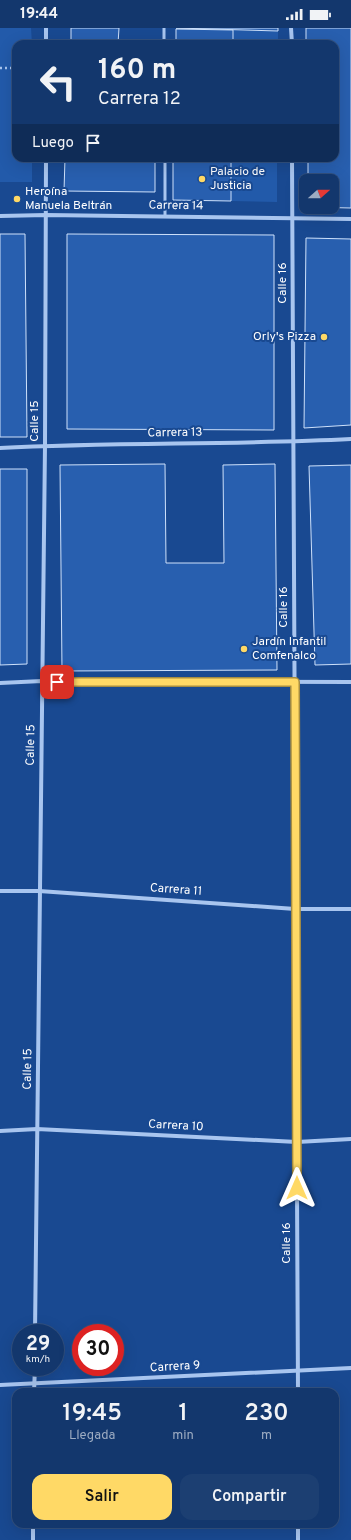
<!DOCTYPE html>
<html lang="es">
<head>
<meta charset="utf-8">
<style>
  :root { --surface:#13376d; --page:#1c3f72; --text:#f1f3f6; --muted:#9dacc2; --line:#325180; --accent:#ffd966 }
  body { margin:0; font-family:Overpass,sans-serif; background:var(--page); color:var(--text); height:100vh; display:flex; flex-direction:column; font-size:15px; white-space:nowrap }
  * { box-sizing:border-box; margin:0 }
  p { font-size:13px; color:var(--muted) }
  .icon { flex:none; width:22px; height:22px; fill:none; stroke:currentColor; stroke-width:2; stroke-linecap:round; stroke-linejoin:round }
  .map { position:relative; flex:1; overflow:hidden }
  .drawer { position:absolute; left:12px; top:1360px; width:327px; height:140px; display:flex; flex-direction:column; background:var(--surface); border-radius:12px; box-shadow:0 4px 16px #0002,0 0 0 1px var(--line) }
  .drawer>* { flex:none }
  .hud { position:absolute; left:12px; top:12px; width:327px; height:122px; border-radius:12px; box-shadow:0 4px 16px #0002,0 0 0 1px var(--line); background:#13376d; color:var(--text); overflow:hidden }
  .needle { width:26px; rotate:69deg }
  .buttons { position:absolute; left:299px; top:146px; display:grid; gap:8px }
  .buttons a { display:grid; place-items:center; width:40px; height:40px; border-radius:8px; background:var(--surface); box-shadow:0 4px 16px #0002,0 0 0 1px var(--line); font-size:20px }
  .speed { position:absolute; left:12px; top:1296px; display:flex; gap:8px; font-size:20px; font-weight:700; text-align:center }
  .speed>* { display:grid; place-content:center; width:52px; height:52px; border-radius:50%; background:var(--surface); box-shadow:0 4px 16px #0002,0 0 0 1px var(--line); line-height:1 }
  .speed small { font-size:10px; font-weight:400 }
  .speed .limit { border:6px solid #d22; background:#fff; color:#111 }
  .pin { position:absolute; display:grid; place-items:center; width:34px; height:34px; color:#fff; margin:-17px; border-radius:8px; box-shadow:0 2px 6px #0006 }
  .me { position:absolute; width:44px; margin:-22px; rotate:0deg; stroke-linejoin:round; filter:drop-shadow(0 0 3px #0008) }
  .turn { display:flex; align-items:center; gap:14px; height:84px; padding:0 20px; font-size:18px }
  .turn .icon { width:52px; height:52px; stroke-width:2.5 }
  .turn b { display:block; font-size:28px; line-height:34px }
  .then { display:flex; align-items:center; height:38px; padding:0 20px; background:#0003; gap:8px; font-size:15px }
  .eta { display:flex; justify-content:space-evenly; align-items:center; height:68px; text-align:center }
  .eta b { font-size:24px; font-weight:600; line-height:28px }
  .action { display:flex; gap:8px; margin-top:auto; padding:8px 20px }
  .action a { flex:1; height:46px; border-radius:12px; background:var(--accent); color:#111; font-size:16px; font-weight:600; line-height:46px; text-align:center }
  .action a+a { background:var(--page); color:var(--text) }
  .status { display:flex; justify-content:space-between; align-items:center; height:28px; padding:0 20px; background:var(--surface); direction:ltr }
  .status svg { height:11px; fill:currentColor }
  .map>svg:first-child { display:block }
</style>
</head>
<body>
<div class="status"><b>19:44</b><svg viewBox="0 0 49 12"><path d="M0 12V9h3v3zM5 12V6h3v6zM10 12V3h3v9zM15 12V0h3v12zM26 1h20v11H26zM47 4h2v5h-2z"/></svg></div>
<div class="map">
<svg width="351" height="1512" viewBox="0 0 351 1512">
  <rect width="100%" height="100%" fill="#194991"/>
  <g fill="#225aaa">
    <path d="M0,0H31L32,16H16V130H32V154H0Z"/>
    <path d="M233,2L278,3V16H233Z"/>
    <path d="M231,130H277V174L231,173Z"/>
  </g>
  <g fill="#285faf" stroke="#cee1fb">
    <path d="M71,0H119L118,16H71Z"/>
    <path d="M176,0H278V3Z"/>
    <path d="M306,0H351V180L308,179H332V153H308V130H335V16H306Z"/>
    <path d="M176,1L233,2V16H176Z"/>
    <path d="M65,130H155V164L64,163Z"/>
    <path d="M173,130H231V173L173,172Z"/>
    <path d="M0,206H25L27,409H0Z"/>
    <path d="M67,206L274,207V402L67,401Z"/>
    <path d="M306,210L351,211V397L304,400Z"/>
    <path d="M165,436L166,535H224L223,437L275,436L277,642L62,643L60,437Z"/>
    <path d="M351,437V636L315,637L309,438Z"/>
    <path d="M0,441H27V636L0,637Z"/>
  </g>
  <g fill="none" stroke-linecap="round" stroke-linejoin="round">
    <path stroke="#a8c5ef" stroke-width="2.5" stroke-dasharray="2 3" stroke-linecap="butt" d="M0,40H16"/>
    <g stroke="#a8c5ef" stroke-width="3">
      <path d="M164,0V16"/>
      <path d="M165,130V188"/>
    </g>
    <g stroke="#a8c5ef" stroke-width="4">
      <path d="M291,0L292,16"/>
      <path d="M46,16V0"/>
      <path d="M292,130L298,1364"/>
      <path d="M0,188L46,187L351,191"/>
      <path d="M0,420C117,414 234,417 351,411"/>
      <path d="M0,655L42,653L351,654"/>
      <path d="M0,863H39L295,881H351"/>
      <path d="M0,1103L37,1101L297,1114L351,1111"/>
      <path d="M35,1305L45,417L46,130"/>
      <path d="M0,1357L351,1340"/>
      <path d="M34,1364L35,1339"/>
      <path d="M298,1496V1512"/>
      <path d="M33,1512V1496"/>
    </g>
  </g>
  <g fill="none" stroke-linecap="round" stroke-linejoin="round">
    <g stroke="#a68d42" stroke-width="10">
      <path id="route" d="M57,654H295L297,1160"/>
    </g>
    <use href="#route" stroke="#ffd966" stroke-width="7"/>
  </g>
  <g fill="#ffd966" stroke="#194991" stroke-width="1.5">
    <circle cx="202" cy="151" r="4"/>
    <circle cx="17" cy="171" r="4"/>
    <circle cx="324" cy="309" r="4"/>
    <circle cx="244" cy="621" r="4"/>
  </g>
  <g text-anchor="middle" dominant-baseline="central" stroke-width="4" stroke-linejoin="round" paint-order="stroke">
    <g font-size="12" fill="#fff" stroke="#194991" text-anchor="start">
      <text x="210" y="144">Palacio de<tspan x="210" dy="14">Justicia</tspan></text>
      <text x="25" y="164">Heroína<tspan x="25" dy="14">Manuela Beltrán</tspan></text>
      <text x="316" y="309" text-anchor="end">Orly's Pizza</text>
      <text x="252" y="614">Jardín Infantil<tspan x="252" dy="14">Comfenalco</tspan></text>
    </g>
    <g font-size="12" fill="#fff" stroke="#194991">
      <text transform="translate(176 178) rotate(1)">Carrera 14</text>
      <text transform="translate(283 255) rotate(-90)">Calle 16</text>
      <text transform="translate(35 393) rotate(-90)">Calle 15</text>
      <text transform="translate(175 405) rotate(-1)">Carrera 13</text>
      <text transform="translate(284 579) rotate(-90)">Calle 16</text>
      <text transform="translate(31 717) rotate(-89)">Calle 15</text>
      <text transform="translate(176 862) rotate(4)">Carrera 11</text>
      <text transform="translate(28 1041) rotate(-89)">Calle 15</text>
      <text transform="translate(176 1098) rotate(3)">Carrera 10</text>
      <text transform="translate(287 1215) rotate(-90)">Calle 16</text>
      <text transform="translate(175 1339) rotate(-3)">Carrera 9</text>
    </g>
  </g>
</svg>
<div class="buttons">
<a><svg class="needle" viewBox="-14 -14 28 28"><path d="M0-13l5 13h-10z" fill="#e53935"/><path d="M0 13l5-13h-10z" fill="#9dacc2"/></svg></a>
</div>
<div class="speed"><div>29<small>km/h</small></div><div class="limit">30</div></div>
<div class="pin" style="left:57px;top:654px;background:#d93025"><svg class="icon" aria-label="arrive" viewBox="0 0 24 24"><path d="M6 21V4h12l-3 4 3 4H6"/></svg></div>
<svg class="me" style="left:297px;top:1160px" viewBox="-20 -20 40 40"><path d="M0-17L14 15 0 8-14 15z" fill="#ffd966" stroke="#fff" stroke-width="4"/></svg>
<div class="hud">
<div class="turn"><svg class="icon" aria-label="left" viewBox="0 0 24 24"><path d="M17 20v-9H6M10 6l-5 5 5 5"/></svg><div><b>160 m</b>Carrera 12</div></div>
<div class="then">Luego<svg class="icon" aria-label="arrive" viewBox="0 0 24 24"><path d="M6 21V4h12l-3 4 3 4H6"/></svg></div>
</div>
<section class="drawer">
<div class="eta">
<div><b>19:45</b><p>Llegada</p></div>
<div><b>1</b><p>min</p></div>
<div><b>230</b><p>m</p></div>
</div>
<div class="action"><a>Salir</a><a>Compartir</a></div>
</section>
</div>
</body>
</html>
